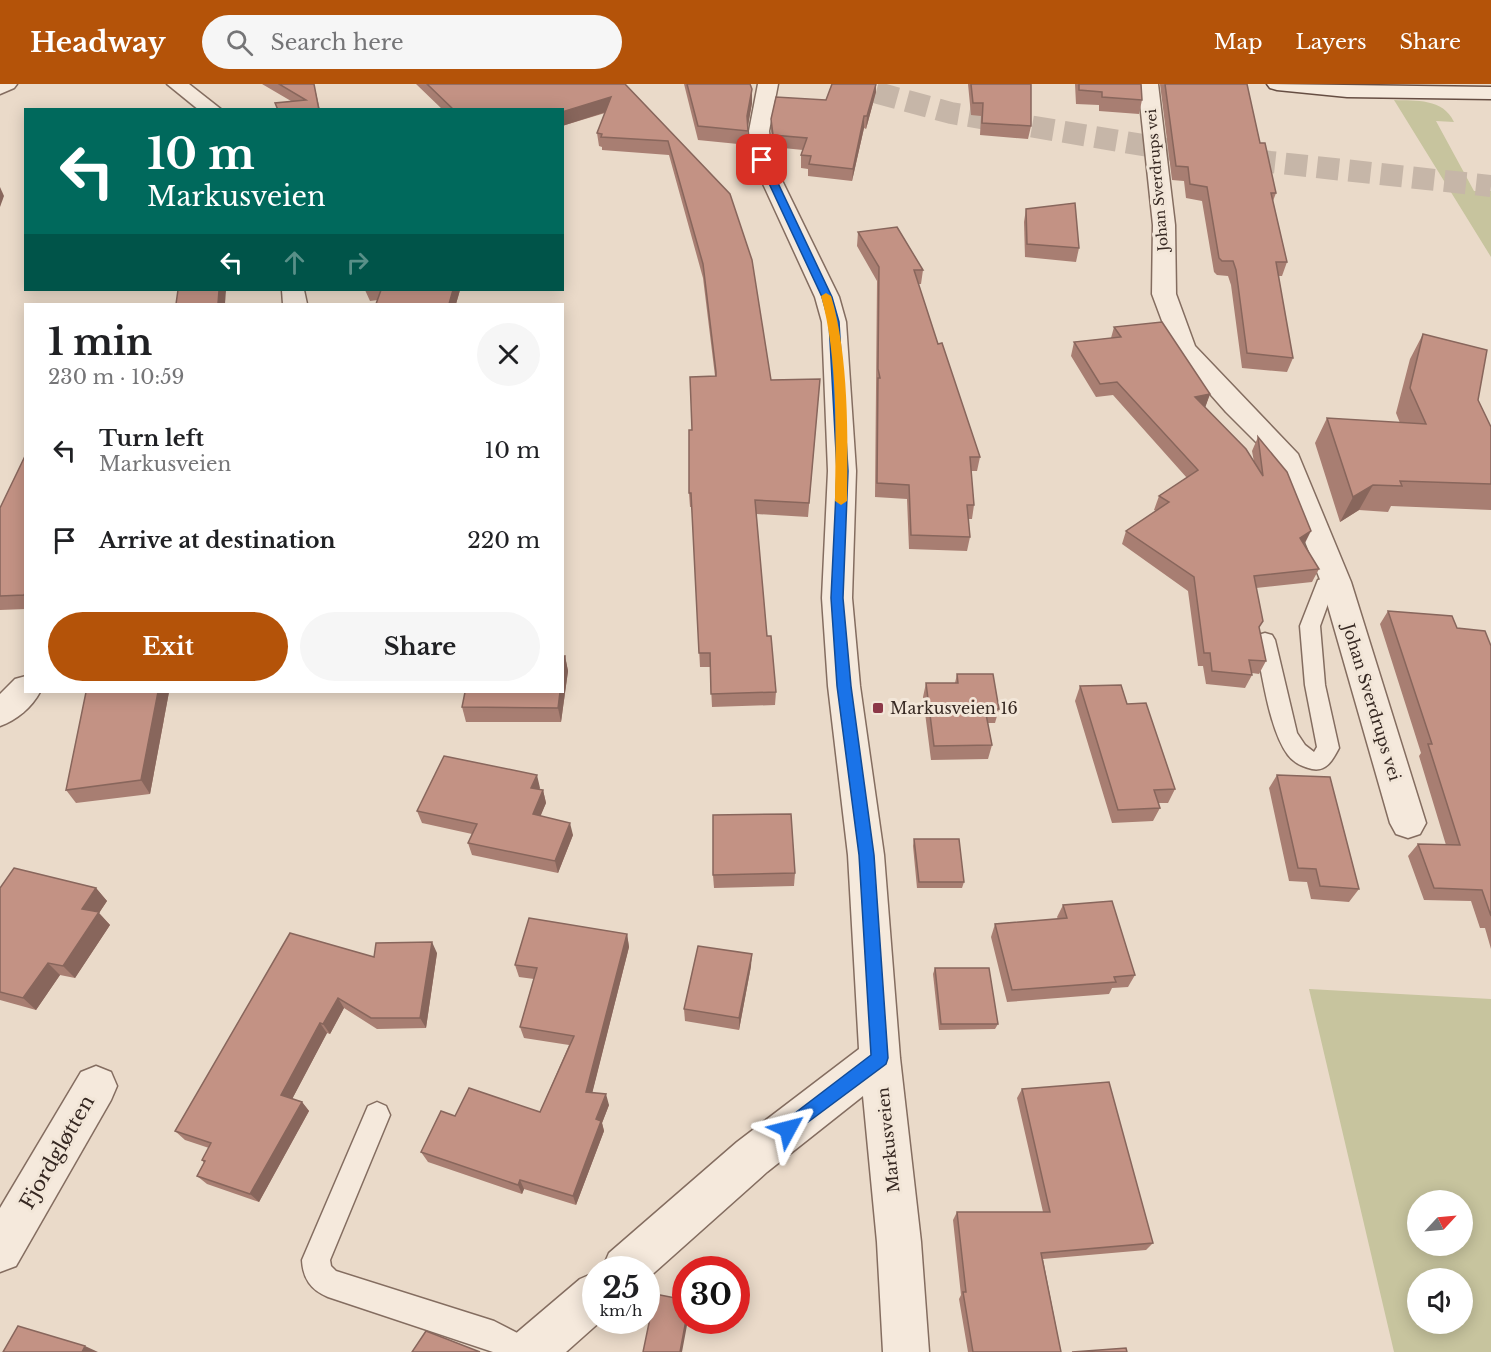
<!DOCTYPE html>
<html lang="en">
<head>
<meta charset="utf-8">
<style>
  :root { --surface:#fff; --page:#f6f6f6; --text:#202124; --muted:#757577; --accent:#b45309 }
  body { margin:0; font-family:"Libre Baskerville",serif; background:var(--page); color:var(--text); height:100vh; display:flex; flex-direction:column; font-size:22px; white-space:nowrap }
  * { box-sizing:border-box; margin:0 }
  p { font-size:20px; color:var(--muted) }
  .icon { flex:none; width:33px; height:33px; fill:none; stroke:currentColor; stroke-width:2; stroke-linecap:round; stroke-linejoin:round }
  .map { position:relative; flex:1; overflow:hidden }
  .sheet { position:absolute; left:24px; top:219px; width:540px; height:390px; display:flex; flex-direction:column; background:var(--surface); border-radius:0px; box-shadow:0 3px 15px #0003 }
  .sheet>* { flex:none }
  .hud { position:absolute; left:24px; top:24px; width:540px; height:183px; border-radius:0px; box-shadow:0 3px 15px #0003; background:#00695c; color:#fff; overflow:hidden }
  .needle { width:39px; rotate:64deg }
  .fabs { position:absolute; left:1407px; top:1106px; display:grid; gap:12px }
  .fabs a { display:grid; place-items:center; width:66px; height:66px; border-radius:50%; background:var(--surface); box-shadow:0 3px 15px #0003; font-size:30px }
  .speed { position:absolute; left:582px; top:1172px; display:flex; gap:12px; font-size:30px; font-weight:700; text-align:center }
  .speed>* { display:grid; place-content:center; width:78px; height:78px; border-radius:50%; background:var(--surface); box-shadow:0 3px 15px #0003; line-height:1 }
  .speed small { font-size:15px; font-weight:400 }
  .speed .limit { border:9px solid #d22; background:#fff; color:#111 }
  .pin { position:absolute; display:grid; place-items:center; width:51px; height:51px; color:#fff; margin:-26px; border-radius:12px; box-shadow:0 3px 9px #0006 }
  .me { position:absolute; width:66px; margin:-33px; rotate:52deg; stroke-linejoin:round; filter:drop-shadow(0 0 4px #0008) }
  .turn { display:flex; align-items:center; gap:21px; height:126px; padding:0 24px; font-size:27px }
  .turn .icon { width:78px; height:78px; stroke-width:2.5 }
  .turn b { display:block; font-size:42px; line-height:51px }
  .lanes { display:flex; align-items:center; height:57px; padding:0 24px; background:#0003; justify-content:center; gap:30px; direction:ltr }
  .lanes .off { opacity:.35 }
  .round { display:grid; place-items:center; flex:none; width:63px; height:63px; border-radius:32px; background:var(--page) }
  .summary { display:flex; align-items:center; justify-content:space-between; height:102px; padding:0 24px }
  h1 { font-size:36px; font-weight:800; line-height:45px }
  .button { display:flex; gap:12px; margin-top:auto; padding:12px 24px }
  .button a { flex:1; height:69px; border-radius:36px; background:var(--accent); color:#fff; font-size:24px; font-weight:800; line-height:69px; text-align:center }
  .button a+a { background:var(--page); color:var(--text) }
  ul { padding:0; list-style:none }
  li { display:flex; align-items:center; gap:18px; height:90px; padding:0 24px }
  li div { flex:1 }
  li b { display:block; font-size:22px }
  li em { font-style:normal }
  header { display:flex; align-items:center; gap:36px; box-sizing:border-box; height:84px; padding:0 30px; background:var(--accent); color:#fff }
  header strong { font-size:28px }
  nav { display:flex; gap:33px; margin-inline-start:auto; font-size:21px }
  .search { width:420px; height:54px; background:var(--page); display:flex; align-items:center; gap:15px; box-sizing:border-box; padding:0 21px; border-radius:33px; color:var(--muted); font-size:22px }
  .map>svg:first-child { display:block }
</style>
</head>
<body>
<header>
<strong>Headway</strong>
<div class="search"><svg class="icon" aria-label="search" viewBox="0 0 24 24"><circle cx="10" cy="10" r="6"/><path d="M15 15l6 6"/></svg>Search here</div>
<nav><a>Map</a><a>Layers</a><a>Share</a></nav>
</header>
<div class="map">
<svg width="1491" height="1268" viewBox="0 0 1491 1268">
  <rect width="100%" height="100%" fill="#eadac9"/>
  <g fill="#c7c49e" fill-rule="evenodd">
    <path d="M1394,16C1416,17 1443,14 1454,38L1436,37L1474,107H1491V173Z"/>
    <path d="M1309,905L1491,915V1268H1394ZM1418,1116H1462V1161H1418ZM1418,1194H1462V1239H1418Z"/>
  </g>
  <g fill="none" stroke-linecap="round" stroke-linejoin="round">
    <path stroke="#c6b6a8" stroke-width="22" stroke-dasharray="22 10" stroke-linecap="butt" d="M845,0L951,29L1197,70L1491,102"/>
    <g stroke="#846d60" stroke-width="3">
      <g id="service">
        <path d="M1336,491L1343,493L1346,498L1343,503L1333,506L1320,542L1325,601L1339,664C1333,675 1327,688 1312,685C1303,683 1294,679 1288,671C1269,646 1262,588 1255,556L1258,551L1265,549L1272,551L1275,556L1297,649L1305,661L1314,668L1317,663L1305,601L1300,542L1318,496Z"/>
        <path d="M377,1018L386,1022L390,1031L330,1176L331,1182L336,1187L494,1237L533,1257L537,1268H493L328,1213C311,1206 303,1195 302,1176L368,1022Z"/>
      </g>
    </g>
    <g stroke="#846d60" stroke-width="3">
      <g id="minor">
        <path d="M0,0H17L14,4L0,10Z"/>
        <path d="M167,0H189L222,26H199Z"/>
        <path d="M758,0H778L769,47L772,76L839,213L846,238L856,387L852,514L860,602L884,771L900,974L921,1158L929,1268H883L877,1158L863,1012L767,1088L646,1196V1185H602L609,1169L737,1058L859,965L848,771L828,602L822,514L828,387L822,238L815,213L752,76L749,47Z"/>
        <path d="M1138,0H1158L1175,141L1176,210L1195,262L1298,370L1351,498L1426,739L1420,750L1408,754L1396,750L1390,739L1321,498L1272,374L1226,328L1174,269L1152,210L1153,141Z"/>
        <path d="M282,206H304L307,220H283Z"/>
        <path d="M26,592V608H40C32,623 17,636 0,642V610L15,595Z"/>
        <path d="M96,982L111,988L117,1002L111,1016L16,1182L0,1188V1124L81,988Z"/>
        <path d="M596,1188V1236H602L566,1268H508L514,1251L580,1195Z"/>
      </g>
    </g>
    <g stroke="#664e43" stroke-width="3">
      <path id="secondary" d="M1267,0L1491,3V15L1347,13L1277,6L1270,4Z"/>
    </g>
    <use href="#service" fill="#f5e9dc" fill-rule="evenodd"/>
    <use href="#minor" fill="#f5e9dc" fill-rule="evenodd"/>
    <use href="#secondary" fill="#f5e9dc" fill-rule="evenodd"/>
  </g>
  <g fill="#a87e72">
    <path d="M262,0H314L320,26H277L291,17Z"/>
    <path d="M416,0H625L730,110L771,296L820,295L808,433L756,430L767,552L776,608L775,621L712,623L710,583H700L692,423H690L689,409L692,346L715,292L703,194L669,71L602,66V63L599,62L597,49L605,29L562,42V26H443Z"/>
    <path d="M684,0H750L752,19L748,42V61L698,56Z"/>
    <path d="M832,0H876V8L866,45L864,44L852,97L808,92V85L801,84V71L803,66L773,63L771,47V35L826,16Z"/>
    <path d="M968,0H1031V42L1028,55L980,51L981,32L971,31Z"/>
    <path d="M1075,0H1141L1142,16L1139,30L1099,27V21L1076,20Z"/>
    <path d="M1160,0H1247L1260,59L1276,109L1273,117L1287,178L1282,192H1278L1293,274L1287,288L1242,284L1231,201L1228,192L1217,191L1214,188L1202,117L1186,114L1184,97L1172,96Z"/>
    <path d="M1026,125L1079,164L1076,178L1025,173L1024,138Z"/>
    <path d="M858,148L923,186L921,200H918L938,260L980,373L977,387H971L974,421L972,435H968L970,453L967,467L909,465L907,415L875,413L877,197L857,162Z"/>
    <path d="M365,206H460L456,220H376L378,216L370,217Z"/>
    <path d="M1114,243L1210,310L1205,323L1254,378L1252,367L1258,353L1304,461L1319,485L1312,498L1256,504L1259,543L1266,577L1259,590L1252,589V591L1245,604L1206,600L1203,582H1198L1188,507L1122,460L1126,447L1156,427L1154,426L1159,412L1187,394L1113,311L1096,313L1071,272L1074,258L1111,254Z"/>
    <path d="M1423,250L1478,316L1491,343V426L1391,422L1388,428L1359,426L1340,438L1315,359L1327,334L1400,339L1396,329L1410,275Z"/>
    <path d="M26,370V525L0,526V424Z"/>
    <path d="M1388,527L1457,544L1491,562V865L1485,844H1480L1471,817L1424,816L1408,772L1418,760L1446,761L1419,672L1421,669L1380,540Z"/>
    <path d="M565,572L568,587L561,638H466L462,623Z"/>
    <path d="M957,590L999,625L995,639H988L992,661L988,675L931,676L923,613L926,599H955Z"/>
    <path d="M1080,602L1127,620L1175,705L1168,719H1158L1160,724L1153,737L1112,739L1075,617Z"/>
    <path d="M86,608H169L150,710L76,719L66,706Z"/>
    <path d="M1277,691L1359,805L1349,818L1311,815L1307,798L1289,797L1269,704Z"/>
    <path d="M540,704L539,705L543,706L546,719L540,732L573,751L558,789L472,771L468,759L472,750L422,739L417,727Z"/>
    <path d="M914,755L964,798L962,804H917L913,762Z"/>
    <path d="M795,789L794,802L714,804L713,791Z"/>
    <path d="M0,804H96L107,817L99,829L110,841L75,894L60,891L36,926L0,916Z"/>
    <path d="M1063,821L1135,891L1128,903L1112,904L1109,910L1007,918L991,853L995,840L1058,835L1057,833Z"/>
    <path d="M627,850L629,863L592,1009L609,1021L602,1039L604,1047L576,1121L524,1105L522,1110L428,1078L421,1068L455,1032L540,1028L569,961L524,954L520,943L534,895L519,893L515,881Z"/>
    <path d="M437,869L426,944L377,945L344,924L330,950L327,949L292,1015L302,1018L309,1027L259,1118L207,1100L197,1092L204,1079L202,1076L209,1064L185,1056L175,1047L374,873Z"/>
    <path d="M751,882L739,946L685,937L684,925Z"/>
    <path d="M935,884L998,940L995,945L939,946L933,890Z"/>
    <path d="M1022,1005L1153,1159L1146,1166L1043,1175L1061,1268H968L959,1215L961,1211L953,1136L957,1128H1043L1017,1014Z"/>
  </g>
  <g fill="#88665c">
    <path d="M876,0V8L866,45L867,32Z"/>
    <path d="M752,5V19L747,47V32Z"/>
    <path d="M611,13L612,26L562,42V28Z"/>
    <path d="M864,32V44L852,97L853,85Z"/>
    <path d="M0,103L4,112L0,123Z"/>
    <path d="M219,206H226L225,220H218Z"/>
    <path d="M453,206H460L456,220H449Z"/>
    <path d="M1210,310L1205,324L1195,313Z"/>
    <path d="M1373,401L1359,426L1340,438L1353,413Z"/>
    <path d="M1311,447L1304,461L1300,454Z"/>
    <path d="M565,572L568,587L561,638L558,624L560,608H562V591Z"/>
    <path d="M158,608H169L150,710L141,696Z"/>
    <path d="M537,691L540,704L534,716L531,704Z"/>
    <path d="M543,706L546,719L536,743L533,730Z"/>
    <path d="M570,739L573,751L558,789L555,777Z"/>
    <path d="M96,804L107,817L99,829L110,841L75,894L63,882L82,825Z"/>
    <path d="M627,850L629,863L590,1018L586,1008Z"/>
    <path d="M432,858L437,869L426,944L420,934Z"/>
    <path d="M752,870L751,882L739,946V934Z"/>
    <path d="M48,879L60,891L36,926L23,914Z"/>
    <path d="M338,914L344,924L330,950L323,940Z"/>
    <path d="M320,939L327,949L289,1021L281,1011Z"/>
    <path d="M606,1010L609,1021L602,1039L604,1047L576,1121L573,1112L596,1035Z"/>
    <path d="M302,1018L309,1027L259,1118L250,1110Z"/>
    <path d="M520,1096L524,1105L522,1110L518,1101Z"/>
    <path d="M686,1236H688L682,1268H680Z"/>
    <path d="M85,1262L98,1268H82Z"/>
  </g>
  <g fill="#c39284" stroke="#88665c" stroke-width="1.5">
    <path d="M279,0H314L319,26H278L275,19L306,16Z"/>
    <path d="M427,0H625L730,110L752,176L771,296L820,295L809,419L755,416L767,552H771L776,608L711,610L710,569H699L691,409H689V346H692L690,293L716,292V288L703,180L668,57L601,53L602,50L597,49L611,13L562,28V26H454Z"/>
    <path d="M687,0H750L752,5L747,32L748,47L698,42Z"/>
    <path d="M832,0H876L867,32H864L853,85L809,80L811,72L801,71L807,54L773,51L771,35L776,13L826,16Z"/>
    <path d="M971,0H1031V42L982,39L983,19H973Z"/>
    <path d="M1079,0H1141L1142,16L1102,13V8L1079,6Z"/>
    <path d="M1165,0H1247L1260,59H1265L1276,109H1271L1287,178H1276L1293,274L1247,269L1236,186L1233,177H1222L1219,174L1207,103L1190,100L1188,83L1176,82Z"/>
    <path d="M1075,119L1079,164L1027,160L1026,125Z"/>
    <path d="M897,143L923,186H914L938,260L942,259L980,373H970L974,421H967L970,453L911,451L909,401L877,399L878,294H880L878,285L879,183L858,148Z"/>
    <path d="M178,206H219L218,220H176Z"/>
    <path d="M381,206H453L449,220H376Z"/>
    <path d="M1162,238L1210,310L1195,313L1246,365L1263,392L1258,353L1287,388L1311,447L1300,454L1319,485L1254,492L1263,537L1259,543L1266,577L1249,576L1252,591L1212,587L1210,569H1204L1194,493L1126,447L1169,418L1159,412L1198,386L1117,298L1100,300L1074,258L1121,253L1114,243Z"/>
    <path d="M1423,250L1487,266L1478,316L1491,343V400L1400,397L1402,402L1373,401L1353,413L1327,334L1426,340L1410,304Z"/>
    <path d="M26,370V507L24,511L0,512V424Z"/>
    <path d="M1388,527L1452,532L1457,544L1485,547L1491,562V832L1482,806L1434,804L1418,760L1460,761L1428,660H1432Z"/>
    <path d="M562,572H565L562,591Z"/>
    <path d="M957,590H993L999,625H985L992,661L934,662L926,599H958Z"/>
    <path d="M1121,601L1127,620L1146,619L1175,705L1154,706L1160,724L1118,726L1080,602Z"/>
    <path d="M86,608H158L141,696L66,706Z"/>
    <path d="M465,608H560L558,624L462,623Z"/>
    <path d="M444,672L537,691L531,704L543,706L533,730L570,739L555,777L468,759L477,740L417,727Z"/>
    <path d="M1277,691L1330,693L1359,805L1320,802L1316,785L1298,784Z"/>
    <path d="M791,730L795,789L713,791V731Z"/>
    <path d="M914,755H959L964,798H919Z"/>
    <path d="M14,784L96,804L82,825L99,828L63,882L48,879L23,914L0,908V804Z"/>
    <path d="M1112,817L1135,891L1114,893L1116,898L1012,906L995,840L1067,834L1063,821Z"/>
    <path d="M529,834L627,850L586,1008L606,1010L596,1035L601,1037L573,1112L520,1096L518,1101L421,1068L441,1027L455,1032L469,1004L540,1028L574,952L520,943L537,884L515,881Z"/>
    <path d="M290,849L374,873L376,859L432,858L420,934H371L338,914L323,940L320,939L281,1011L302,1018L250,1110L197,1092L205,1077L202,1076L211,1059L175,1047Z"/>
    <path d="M698,862L752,870L739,934L684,925Z"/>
    <path d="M935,884H989L998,940H941Z"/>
    <path d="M1109,998L1153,1159L1041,1169L1061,1268H973L963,1208H966L957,1128H1050L1022,1005Z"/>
    <path d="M655,1210L686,1216V1236L680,1268H643Z"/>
    <path d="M18,1242L85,1262L82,1268H3Z"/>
    <path d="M426,1247L480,1268H412Z"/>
    <path d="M1126,1264L1127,1268H1072Z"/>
  </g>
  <path fill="#1a73e8" stroke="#114b97" stroke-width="1.5" d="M759,74L767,76L832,213L839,238L848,387L843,514L851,602L874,771L888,974L886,980L788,1053L782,1051L780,1045L782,1039L871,971L859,771L837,602L831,514L837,387L829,238L822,213L758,76Z"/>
  <path fill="#f59e0b" d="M826,209L831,212C849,271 848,354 847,417L841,421L835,417C836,354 838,271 821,212Z"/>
  <rect fill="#8c3747" stroke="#f2e6d8" stroke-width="2" x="872" y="618" width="12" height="12" rx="3"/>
  <g text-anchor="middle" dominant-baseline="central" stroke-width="6" stroke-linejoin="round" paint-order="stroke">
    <g font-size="14" fill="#362822" stroke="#f2e6d8">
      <text transform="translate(1157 96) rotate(-95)">Johan Sverdrups vei</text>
    </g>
    <g font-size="16" fill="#362822" stroke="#f2e6d8">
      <text transform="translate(1372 618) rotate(73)">Johan Sverdrups vei</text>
      <text transform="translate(888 1056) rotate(-96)">Markusveien</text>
    </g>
    <g font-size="16" fill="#362822" stroke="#f2e6d8" text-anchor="start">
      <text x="890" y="624">Markusveien 16</text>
    </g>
    <g font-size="20" fill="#362822" stroke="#f2e6d8">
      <text transform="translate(57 1068) rotate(-60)">Fjordgløtten</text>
    </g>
  </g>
</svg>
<div class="fabs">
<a><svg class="needle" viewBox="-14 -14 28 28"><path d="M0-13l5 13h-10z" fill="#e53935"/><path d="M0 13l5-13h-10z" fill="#757577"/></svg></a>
<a><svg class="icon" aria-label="sound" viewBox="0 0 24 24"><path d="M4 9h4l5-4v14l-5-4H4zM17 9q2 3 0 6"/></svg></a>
</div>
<div class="speed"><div>25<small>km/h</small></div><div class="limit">30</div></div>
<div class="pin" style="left:762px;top:76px;background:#d93025"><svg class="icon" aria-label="arrive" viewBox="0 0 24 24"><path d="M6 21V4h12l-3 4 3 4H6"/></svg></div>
<svg class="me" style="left:788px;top:1045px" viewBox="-20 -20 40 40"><path d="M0-17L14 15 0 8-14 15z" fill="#1a73e8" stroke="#fff" stroke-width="4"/></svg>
<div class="hud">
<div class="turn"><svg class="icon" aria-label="left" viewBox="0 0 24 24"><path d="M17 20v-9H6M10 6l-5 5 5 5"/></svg><div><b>10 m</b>Markusveien</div></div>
<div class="lanes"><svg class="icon" aria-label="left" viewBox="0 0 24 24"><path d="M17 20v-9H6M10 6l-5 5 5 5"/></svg><svg class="icon off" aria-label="ahead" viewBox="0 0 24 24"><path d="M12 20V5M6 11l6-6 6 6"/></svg><svg class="icon off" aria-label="right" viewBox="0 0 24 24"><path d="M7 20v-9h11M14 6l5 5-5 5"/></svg></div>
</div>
<section class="sheet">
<div class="summary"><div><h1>1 min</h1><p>230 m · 10:59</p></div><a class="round"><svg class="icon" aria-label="close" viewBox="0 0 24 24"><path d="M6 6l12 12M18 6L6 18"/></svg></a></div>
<ul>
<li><svg class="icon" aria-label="left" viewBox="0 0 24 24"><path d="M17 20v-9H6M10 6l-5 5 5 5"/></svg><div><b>Turn left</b><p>Markusveien</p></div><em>10 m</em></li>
<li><svg class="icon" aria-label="arrive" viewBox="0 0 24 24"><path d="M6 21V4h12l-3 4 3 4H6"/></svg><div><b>Arrive at destination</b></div><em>220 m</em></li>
</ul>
<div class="button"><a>Exit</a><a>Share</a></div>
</section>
</div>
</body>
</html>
